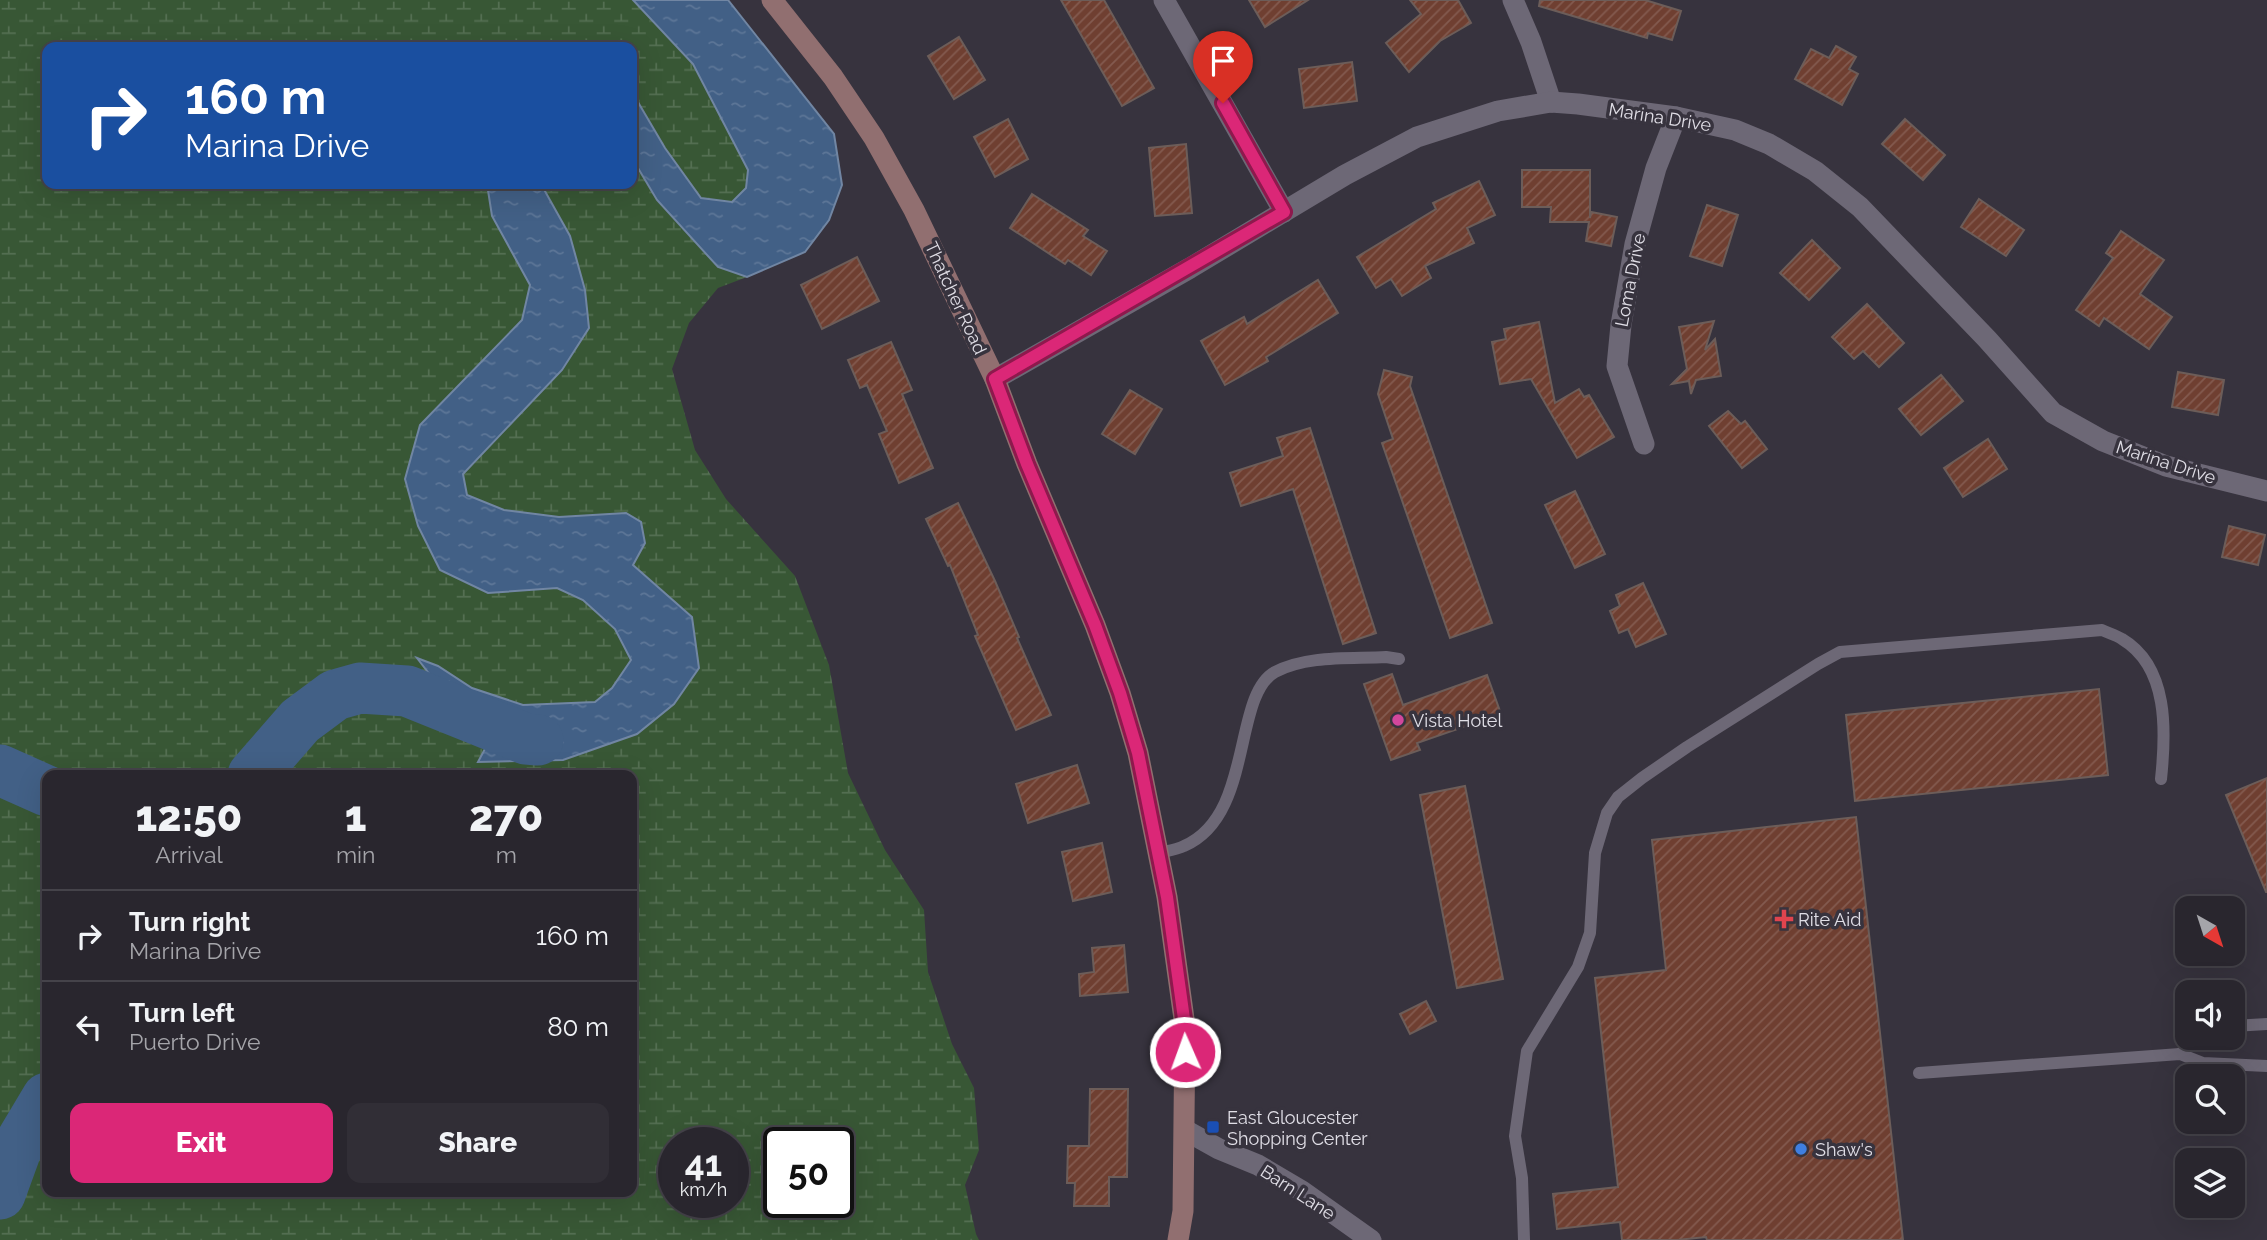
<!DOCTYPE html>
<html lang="en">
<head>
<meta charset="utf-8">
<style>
  :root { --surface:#29262e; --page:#312e36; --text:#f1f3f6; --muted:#a5a5aa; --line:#45434a; --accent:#db2777 }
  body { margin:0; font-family:Raleway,sans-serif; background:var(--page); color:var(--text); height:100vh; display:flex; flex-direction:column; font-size:26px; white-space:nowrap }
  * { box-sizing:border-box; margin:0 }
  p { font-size:23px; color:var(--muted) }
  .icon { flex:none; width:38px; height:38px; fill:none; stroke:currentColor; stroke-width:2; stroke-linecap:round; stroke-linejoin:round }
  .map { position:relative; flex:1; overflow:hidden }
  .side { position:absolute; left:42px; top:770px; width:595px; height:427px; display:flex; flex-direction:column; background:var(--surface); border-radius:14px; box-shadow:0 7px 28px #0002,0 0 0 2px var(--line) }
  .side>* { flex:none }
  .hud { position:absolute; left:42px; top:42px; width:595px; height:147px; border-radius:14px; box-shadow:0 7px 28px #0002,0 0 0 2px var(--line); background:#1a4fa0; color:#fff; overflow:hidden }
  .needle { width:46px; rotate:141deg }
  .tools { position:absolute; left:2175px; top:896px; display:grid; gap:14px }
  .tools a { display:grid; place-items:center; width:70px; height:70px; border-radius:14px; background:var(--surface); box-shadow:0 7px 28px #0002,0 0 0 2px var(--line); font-size:35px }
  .speed { position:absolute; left:658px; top:1127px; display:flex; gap:14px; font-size:35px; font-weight:700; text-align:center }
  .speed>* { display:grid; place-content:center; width:91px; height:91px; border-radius:50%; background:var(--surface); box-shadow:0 7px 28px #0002,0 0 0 2px var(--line); line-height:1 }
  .speed small { font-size:18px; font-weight:400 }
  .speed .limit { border:4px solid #111; border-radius:10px; background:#fff; color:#111 }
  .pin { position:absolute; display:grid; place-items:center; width:60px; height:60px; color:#fff; margin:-72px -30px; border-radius:50% 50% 50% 0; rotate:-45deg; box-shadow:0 0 7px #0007 }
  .pin .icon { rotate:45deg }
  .me { position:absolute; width:77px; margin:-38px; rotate:358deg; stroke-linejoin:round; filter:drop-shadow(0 0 5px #0008) }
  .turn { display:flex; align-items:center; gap:24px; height:147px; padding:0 28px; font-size:32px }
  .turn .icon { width:91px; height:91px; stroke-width:2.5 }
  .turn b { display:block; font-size:49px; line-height:60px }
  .eta { display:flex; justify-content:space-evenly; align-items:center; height:119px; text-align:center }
  .eta b { font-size:42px; font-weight:800; line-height:49px }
  .primary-button { display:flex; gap:14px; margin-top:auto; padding:14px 28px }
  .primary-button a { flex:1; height:80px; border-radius:14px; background:var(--accent); color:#fff; font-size:28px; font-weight:800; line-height:80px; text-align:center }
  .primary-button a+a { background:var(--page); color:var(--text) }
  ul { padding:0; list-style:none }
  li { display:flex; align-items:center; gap:21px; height:91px; padding:0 28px; border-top:2px solid var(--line) }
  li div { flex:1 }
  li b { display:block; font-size:26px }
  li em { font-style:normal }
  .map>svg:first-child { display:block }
</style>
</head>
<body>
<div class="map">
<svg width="2267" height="1240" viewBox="0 0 2267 1240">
  <defs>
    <pattern id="wetland-marsh" width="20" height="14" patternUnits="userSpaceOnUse" patternTransform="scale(1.75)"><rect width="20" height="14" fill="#385735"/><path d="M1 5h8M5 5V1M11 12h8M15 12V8" fill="none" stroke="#546f52"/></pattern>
    <pattern id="water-ripples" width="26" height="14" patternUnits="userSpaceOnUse" patternTransform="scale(1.75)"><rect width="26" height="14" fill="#426086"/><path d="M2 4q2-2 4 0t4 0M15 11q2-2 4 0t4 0" fill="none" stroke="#5d7697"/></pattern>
    <pattern id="building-hatch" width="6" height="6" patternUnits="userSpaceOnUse" patternTransform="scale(1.75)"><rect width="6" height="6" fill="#6f3f31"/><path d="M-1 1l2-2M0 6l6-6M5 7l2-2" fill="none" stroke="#835a4f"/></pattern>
  </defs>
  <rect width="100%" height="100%" fill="#37333e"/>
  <path fill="url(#wetland-marsh)" fill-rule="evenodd" d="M0,0H633L693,64L748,170L746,188L732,202L701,198L665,148L632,92V47H47V184H487L493,216L530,285L522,320L475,370L405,479L418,526L440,570L488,593L557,588L583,600L615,629L632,660L612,688L595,702L555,705H523L472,688L438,666L454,706L491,727L486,747L479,762L563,760L691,617L633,564L645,543L625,513L559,517L504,510L467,495L463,474L562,370L589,328L585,290L570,236L541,184H632V158L657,201L718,267L747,277L718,288L689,323L672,369L695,450L726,499L795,576L829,665L848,773L885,850L924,910L928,972L952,1044L974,1088L979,1150L965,1185L976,1234L979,1240H0V1184L18,1146L0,1134ZM47,775H632V1192H47ZM674,1143H733V1202H674ZM779,1143H838V1202H779Z"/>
  <g fill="url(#water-ripples)" stroke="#7186a3" stroke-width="2">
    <path d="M633,0H728L834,134L842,185L829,220L805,252L747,277L718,267L657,200L632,158V92L665,148L701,198L732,202L746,188L748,170L693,64Z"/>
    <path d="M487,184H541L570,236L585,290L589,328L562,370L463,474L467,495L504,510L559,517L626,513L641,522L645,543L633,565L692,617L699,668L674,704L637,734L563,760L478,762L486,747L491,727L454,706L417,658L438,666L472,688L523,705L595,702L612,688L631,660L615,629L583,600L557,588L488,593L440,570L418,526L405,479L420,425L522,320L530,285L492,216Z"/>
  </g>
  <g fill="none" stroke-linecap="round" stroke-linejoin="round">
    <g stroke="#426086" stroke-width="51">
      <path d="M0,770L47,791"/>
      <path d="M253,775L300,721L335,695L360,688L407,691L526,739L538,740"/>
      <path d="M0,1194L16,1150L47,1098"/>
    </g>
  </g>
  <g fill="url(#building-hatch)" stroke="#6c5d59" stroke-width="2">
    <path d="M1061,0H1104L1154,88L1122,106Z"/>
    <path d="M1249,0H1308L1265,27Z"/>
    <path d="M1410,0H1458L1471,23L1440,41L1409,72L1386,43L1421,14Z"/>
    <path d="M1540,0H1645L1681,11L1672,40L1648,33L1647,38L1539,6Z"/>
    <path d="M959,37L985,80L954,99L928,56Z"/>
    <path d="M1836,46L1856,57L1849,69L1858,74L1842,105L1795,79L1811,49L1829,58Z"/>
    <path d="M1352,62L1357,101L1304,108L1299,69Z"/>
    <path d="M1008,119L1028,159L995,177L974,137Z"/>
    <path d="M1905,119L1945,155L1923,180L1882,144Z"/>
    <path d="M1186,144L1192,213L1155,216L1149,148Z"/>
    <path d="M1522,170H1590V218L1591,212L1617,217L1611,246L1586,241L1589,222H1550L1551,207H1522Z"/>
    <path d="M1479,181L1495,215L1467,228L1474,243L1425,266L1431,278L1402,296L1391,279L1376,288L1357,257L1436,209L1433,203Z"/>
    <path d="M1032,194L1088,230L1083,236L1107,251L1091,275L1068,260L1065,264L1010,228Z"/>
    <path d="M1979,199L2024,230L2006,256L1961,227Z"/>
    <path d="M1707,205L1738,215L1722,266L1690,256Z"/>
    <path d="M2121,231L2164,260L2140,294L2172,317L2149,349L2104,318L2099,326L2076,310L2113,258L2106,253Z"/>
    <path d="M1812,240L1840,268L1809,300L1780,273Z"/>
    <path d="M857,257L879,301L822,329L801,285Z"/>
    <path d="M1318,280L1338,313L1266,357L1268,361L1225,385L1201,341L1244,317L1247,324Z"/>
    <path d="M1867,304L1904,343L1879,367L1863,351L1854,359L1832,337Z"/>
    <path d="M1714,321L1705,350L1715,339L1721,376L1696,380L1691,394L1689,381L1672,384L1687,369L1679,327Z"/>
    <path d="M1539,322L1555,403L1579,389L1584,397L1589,395L1614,437L1577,458L1531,379L1500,384L1492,342L1506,339L1504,329Z"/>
    <path d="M891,342L912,390L902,394L933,468L899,483L879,434L887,431L867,385L860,388L848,360Z"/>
    <path d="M1384,370L1412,377L1410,386L1492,623L1450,638L1382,443L1393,439L1378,394Z"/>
    <path d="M2178,372L2224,380L2218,415L2172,407Z"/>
    <path d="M1941,375L1963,401L1921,435L1899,409Z"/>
    <path d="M1130,390L1162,409L1135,454L1102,434Z"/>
    <path d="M1728,411L1741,424L1745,421L1767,449L1742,468L1709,426Z"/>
    <path d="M1310,428L1376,633L1343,644L1293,489L1241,506L1230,473L1283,456L1277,438Z"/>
    <path d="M1988,439L2007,469L1963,497L1944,468Z"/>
    <path d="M1575,491L1605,554L1575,568L1545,505Z"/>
    <path d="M958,503L995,581L1019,637L1017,638L1051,715L1016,730L975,636L978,635L950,565L948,566L926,519Z"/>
    <path d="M2229,526L2265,535L2258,565L2222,557Z"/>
    <path d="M1643,583L1666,634L1636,647L1628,629L1619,633L1610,611L1620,606L1616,595Z"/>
    <path d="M1392,674L1403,705L1487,675L1501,714L1417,743L1420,750L1391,760L1364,684Z"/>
    <path d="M2099,689L2108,775L1855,801L1846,715Z"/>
    <path d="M1077,765L1089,803L1028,823L1016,784Z"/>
    <path d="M2267,778V892H2266L2226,795Z"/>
    <path d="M1465,786L1503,979L1457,988L1420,795Z"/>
    <path d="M1856,817L1903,1240H1707L1706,1237L1677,1240H1622L1620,1222L1557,1229L1553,1194L1618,1187L1595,978L1666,970L1652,840Z"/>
    <path d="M1102,843L1112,892L1073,901L1062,852Z"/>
    <path d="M1124,945L1128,992L1080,996L1079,974L1094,972L1092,948Z"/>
    <path d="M1426,1001L1436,1021L1410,1034L1400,1014Z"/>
    <path d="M1090,1089H1128L1127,1177H1109V1206H1074L1075,1183H1067L1068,1146H1089Z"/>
  </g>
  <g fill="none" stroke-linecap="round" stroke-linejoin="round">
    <g stroke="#6d6876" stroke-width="12">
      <path d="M1158,853C1166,851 1176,850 1184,846C1254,816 1232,696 1275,672C1307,655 1351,659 1386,657L1399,659"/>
      <path d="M2233,1026L2267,1024"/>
      <path d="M2180,1054L2198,1038"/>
      <path d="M1919,1073L2180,1054L2203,1063L2267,1066"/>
      <path d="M1524,1240L1522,1178L1515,1136L1527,1051L1578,967L1590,933L1595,853L1607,813L1618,797L1642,778L1687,747L1818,664L1840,652L2102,630C2108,633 2116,635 2122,639C2169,667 2166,732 2161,779"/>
    </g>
    <g stroke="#6d6876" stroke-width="21">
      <path d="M1164,0L1284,212"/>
      <path d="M1513,0L1531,42L1551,102"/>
      <path d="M995,379L1190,268L1345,175L1417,137L1498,111L1551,102L1578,104L1676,117L1735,130L1769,144L1815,171L1860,207L1987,339L2053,413L2103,441L2166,466L2267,491"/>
      <path d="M1644,444L1617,366L1621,325L1635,244L1656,168L1676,117"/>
      <path d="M1185,1130L1219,1149L1258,1165L1302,1191L1371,1240"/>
    </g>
    <path stroke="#916f70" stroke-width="21" d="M772,0L833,77L874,138L914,210L995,379L1027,464L1095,625L1120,693L1138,753L1167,897L1185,1026L1183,1211L1178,1240"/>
  </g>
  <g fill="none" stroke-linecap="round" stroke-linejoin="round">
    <g stroke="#8e194d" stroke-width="18">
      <path id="route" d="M1185,1052V1026L1167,897L1138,753L1120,693L1095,625L1027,464L995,379L1284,212L1223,103"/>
    </g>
    <use href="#route" stroke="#db2777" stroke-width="12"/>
  </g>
  <circle fill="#d1479c" stroke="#37333e" stroke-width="2.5" cx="1398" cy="720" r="7"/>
  <path fill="#e0444e" stroke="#37333e" stroke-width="2.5" d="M1780.5 908.5h7v7h7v7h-7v7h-7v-7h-7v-7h7z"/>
  <rect fill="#1a4fb4" stroke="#37333e" stroke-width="2.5" x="1206" y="1120" width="14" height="14" rx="3.5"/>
  <circle fill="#3f7fe0" stroke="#37333e" stroke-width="2.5" cx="1801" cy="1149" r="7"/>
  <g text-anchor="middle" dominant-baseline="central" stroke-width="7" stroke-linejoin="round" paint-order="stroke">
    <g font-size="18" fill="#e0dee6" stroke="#37333e">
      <text transform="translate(1660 117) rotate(9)">Marina Drive</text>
      <text transform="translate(1630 280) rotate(-79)">Loma Drive</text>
      <text transform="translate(956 298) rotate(65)">Thatcher Road</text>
      <text transform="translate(2166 462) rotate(18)">Marina Drive</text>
      <text transform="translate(1298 1192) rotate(33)">Barn Lane</text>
    </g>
    <g font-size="18" fill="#e0dee6" stroke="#37333e" text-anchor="start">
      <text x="1412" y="720">Vista Hotel</text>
      <text x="1798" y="919">Rite Aid</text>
      <text x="1227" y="1117">East Gloucester<tspan x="1227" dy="21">Shopping Center</tspan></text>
      <text x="1815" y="1149">Shaw's</text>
    </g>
  </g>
</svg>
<div class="tools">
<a><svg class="needle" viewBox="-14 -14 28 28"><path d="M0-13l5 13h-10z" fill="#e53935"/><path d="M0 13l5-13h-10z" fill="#a5a5aa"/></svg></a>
<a><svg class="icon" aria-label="sound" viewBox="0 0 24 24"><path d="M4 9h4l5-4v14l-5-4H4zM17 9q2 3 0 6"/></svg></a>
<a><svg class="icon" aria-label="search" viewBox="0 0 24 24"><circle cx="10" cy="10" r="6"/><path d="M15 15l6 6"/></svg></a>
<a><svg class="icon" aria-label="layers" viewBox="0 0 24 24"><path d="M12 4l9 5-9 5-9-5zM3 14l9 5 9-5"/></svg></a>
</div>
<div class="speed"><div>41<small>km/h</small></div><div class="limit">50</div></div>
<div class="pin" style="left:1223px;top:103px;background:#d93025"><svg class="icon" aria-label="arrive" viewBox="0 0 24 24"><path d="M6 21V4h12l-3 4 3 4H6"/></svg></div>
<svg class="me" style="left:1185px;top:1052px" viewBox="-20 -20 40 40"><circle r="17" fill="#db2777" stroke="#fff" stroke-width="3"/><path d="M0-11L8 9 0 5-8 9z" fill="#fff"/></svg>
<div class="hud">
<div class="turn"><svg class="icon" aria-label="right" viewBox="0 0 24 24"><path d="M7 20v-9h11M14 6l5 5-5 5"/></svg><div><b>160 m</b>Marina Drive</div></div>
</div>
<section class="side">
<div class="eta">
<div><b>12:50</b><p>Arrival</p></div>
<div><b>1</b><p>min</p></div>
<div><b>270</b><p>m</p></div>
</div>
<ul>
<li><svg class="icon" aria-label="right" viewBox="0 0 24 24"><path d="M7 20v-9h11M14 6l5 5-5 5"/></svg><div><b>Turn right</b><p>Marina Drive</p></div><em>160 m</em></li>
<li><svg class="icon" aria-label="left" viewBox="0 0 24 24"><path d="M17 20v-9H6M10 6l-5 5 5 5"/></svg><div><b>Turn left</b><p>Puerto Drive</p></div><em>80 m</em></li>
</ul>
<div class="primary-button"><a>Exit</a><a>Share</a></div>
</section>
</div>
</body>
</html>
